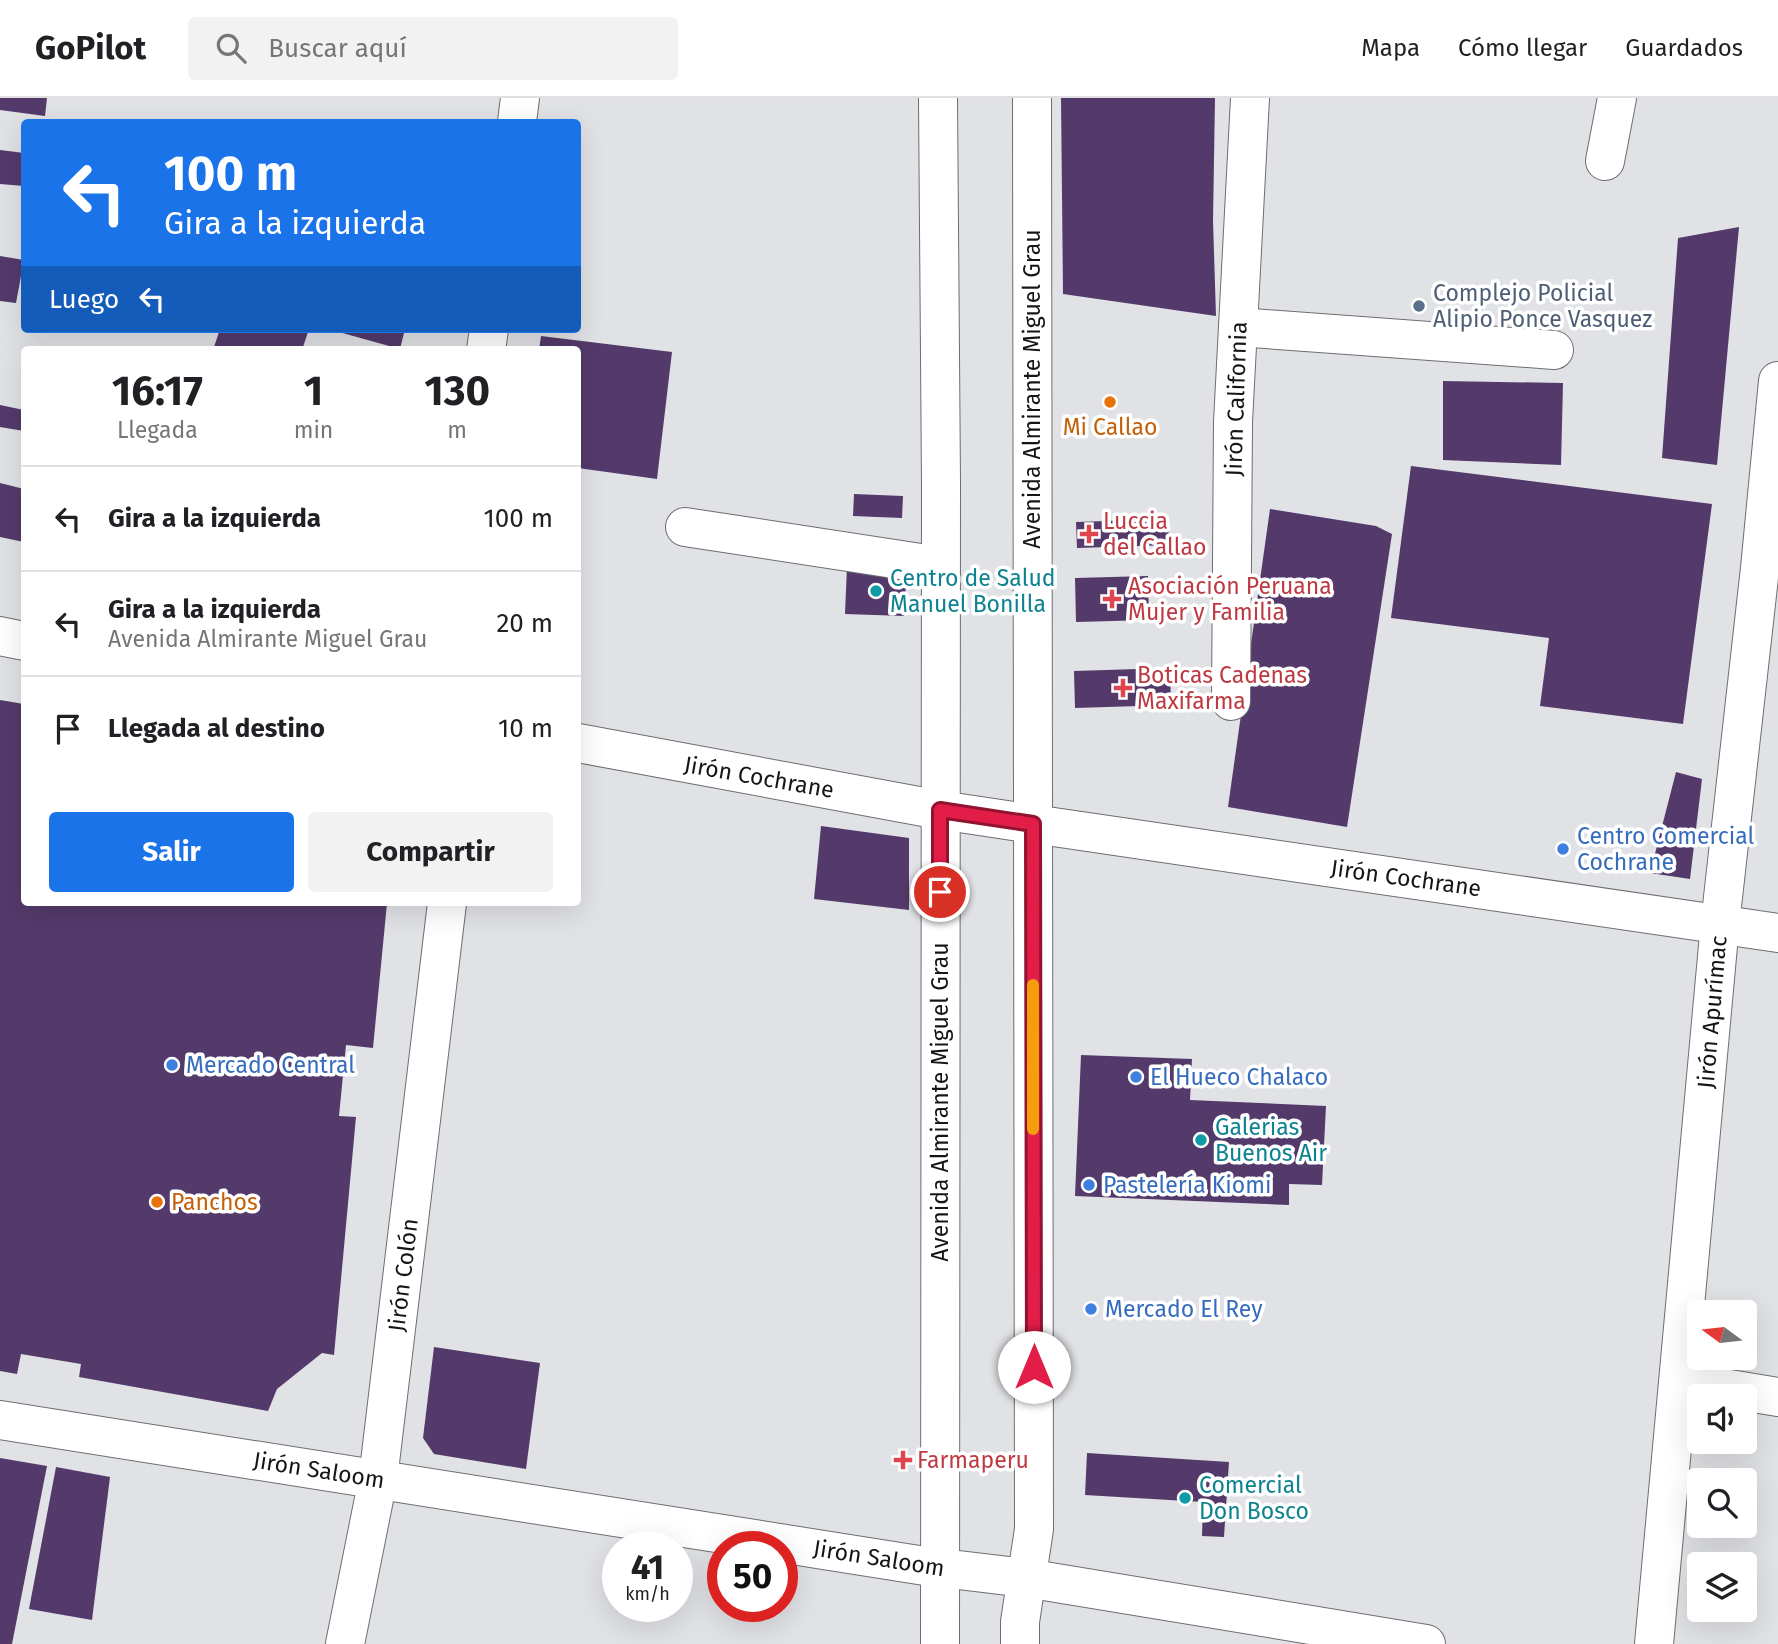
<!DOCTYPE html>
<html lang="es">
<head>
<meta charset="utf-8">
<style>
  :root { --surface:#fff; --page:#f2f2f2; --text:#202124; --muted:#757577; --line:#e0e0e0; --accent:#1a73e8 }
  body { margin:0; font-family:"Fira Sans",sans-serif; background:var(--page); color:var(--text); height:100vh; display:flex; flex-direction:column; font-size:26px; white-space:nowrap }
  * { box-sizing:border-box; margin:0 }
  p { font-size:23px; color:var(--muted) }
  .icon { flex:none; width:38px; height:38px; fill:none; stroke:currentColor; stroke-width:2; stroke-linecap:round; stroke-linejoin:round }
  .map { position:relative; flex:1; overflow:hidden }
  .side { position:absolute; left:21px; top:248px; width:560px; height:560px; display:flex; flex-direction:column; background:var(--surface); border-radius:7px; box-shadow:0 7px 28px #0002 }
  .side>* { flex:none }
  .guide { position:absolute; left:21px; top:21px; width:560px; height:214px; border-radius:7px; box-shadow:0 7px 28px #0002; background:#1a73e8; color:#fff; overflow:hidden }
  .needle { width:46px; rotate:285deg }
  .controls { position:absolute; left:1687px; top:1202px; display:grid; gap:14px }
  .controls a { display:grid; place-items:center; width:70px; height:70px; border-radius:7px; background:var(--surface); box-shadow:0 7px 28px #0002; font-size:35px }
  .speed { position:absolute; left:602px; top:1433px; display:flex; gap:14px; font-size:35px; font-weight:700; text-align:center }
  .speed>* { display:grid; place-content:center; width:91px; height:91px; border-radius:50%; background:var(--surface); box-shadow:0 7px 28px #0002; line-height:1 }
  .speed small { font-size:18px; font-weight:400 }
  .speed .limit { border:10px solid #d22; background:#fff; color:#111 }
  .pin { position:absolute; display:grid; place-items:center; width:60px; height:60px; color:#fff; margin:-30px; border:4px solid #fff; border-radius:50%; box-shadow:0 2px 7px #0007 }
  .me { position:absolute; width:77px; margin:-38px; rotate:0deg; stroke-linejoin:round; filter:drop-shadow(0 0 5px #0008) }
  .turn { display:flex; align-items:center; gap:24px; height:147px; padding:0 28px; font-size:32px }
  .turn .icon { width:91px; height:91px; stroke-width:2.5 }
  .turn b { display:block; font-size:49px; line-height:60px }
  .then { display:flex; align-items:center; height:66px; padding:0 28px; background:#0003; gap:14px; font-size:26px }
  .eta { display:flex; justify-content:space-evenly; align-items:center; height:119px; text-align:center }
  .eta b { font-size:42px; font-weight:700; line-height:49px }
  .button { display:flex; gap:14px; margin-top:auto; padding:14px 28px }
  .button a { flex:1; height:80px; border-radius:7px; background:var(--accent); color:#fff; font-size:28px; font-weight:700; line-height:80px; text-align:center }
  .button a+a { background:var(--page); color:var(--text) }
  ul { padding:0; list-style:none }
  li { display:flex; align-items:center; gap:21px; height:105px; padding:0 28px; border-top:2px solid var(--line) }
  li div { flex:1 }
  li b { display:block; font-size:26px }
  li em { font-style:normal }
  header { display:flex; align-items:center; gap:42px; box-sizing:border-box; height:98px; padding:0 35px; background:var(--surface); border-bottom:2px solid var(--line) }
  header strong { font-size:33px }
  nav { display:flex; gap:38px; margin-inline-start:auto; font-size:24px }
  .search { width:490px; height:63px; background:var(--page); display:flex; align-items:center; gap:18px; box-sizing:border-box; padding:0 24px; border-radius:7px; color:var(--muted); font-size:26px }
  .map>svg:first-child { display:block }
</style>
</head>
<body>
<header>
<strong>GoPilot</strong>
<div class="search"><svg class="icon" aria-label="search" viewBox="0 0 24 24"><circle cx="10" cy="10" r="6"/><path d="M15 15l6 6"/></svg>Buscar aquí</div>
<nav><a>Mapa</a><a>Cómo llegar</a><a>Guardados</a></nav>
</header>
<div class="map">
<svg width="1778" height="1546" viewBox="0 0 1778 1546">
  <rect width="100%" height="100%" fill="#e1e2e5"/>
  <g fill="#543a6b">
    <path d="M0,0H47L45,18L0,12Z"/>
    <path d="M1061,0H1215L1213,123L1216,218L1063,196Z"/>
    <path d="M0,52L24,55V88L0,86Z"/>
    <path d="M1739,129L1717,367L1662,360L1678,140Z"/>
    <path d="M0,158L24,162L16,205L0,203Z"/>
    <path d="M220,231H309L302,252H213Z"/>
    <path d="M328,231H405L400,251Z"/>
    <path d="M541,238L672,254L657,381L578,370V252H539Z"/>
    <path d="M1443,283L1563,285L1561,367L1443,362Z"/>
    <path d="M0,307L24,312V333L0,329Z"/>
    <path d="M1411,368L1712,406L1683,626L1540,608L1549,540L1391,520Z"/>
    <path d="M0,385L24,391V444L0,439Z"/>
    <path d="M854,396L903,398L902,420L853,418Z"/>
    <path d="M1270,411L1376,428L1392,436L1347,729L1228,709Z"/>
    <path d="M1168,421L1169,447L1077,450L1076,424Z"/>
    <path d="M847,468L907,470L904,518L845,516Z"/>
    <path d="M1148,478L1149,522L1076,524L1075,480Z"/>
    <path d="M1170,570L1171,607L1075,610L1074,573Z"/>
    <path d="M0,602L24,606V805H387L373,950L346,947L339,1018L356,1019L334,1257L322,1255L277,1291L268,1313L79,1279L81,1266L21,1256L17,1276L0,1273Z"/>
    <path d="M1676,674L1702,681L1690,781L1650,775Z"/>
    <path d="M821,728L909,740V812L814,801Z"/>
    <path d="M1081,957L1192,961L1190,1002L1326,1008L1322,1087L1289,1086V1107L1075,1098Z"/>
    <path d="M434,1249L540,1265L526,1371L434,1356L423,1340Z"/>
    <path d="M1087,1355L1229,1364L1224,1439L1202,1438L1203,1404L1085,1397Z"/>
    <path d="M0,1360L47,1368L12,1546H0Z"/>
    <path d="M56,1369L110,1379L92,1522L29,1511Z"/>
  </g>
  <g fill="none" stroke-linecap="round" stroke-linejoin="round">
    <g stroke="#6d6e71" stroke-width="40">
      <g id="minor">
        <path d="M517,24L520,0"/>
        <path d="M1605,63L1617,0"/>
        <path d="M1238,229L1554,252"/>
        <path d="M486,252L489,231"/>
        <path d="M685,429L940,468"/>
        <path d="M0,538L24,543"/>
        <path d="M1231,603L1233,324L1250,0"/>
        <path d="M578,645L940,712"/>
        <path d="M1033,726L1778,835"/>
        <path d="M1678,1286L1717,1289L1778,1299"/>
        <path d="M0,1322L925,1468L1026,1480L1426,1546"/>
        <path d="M345,1546L378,1381L447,805"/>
        <path d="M1654,1546L1720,826L1760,470L1778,283"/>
      </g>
    </g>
    <g stroke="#6d6e71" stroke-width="40">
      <g id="major">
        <path d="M938,0L941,385L940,1546"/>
        <path d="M940,712L1033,726"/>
        <path d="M1020,1546V1524L1034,1431L1032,0"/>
      </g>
    </g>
    <use href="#minor" stroke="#fff" stroke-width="38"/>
    <use href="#major" stroke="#fff" stroke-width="38"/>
  </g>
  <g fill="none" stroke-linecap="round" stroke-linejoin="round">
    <g stroke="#92132f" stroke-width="18">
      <path id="route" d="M940,794V712L1033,726L1034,1269"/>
    </g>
    <use href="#route" stroke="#e11d48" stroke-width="12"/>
    <path stroke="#f59e0b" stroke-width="12" d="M1033,887V1031"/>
  </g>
  <circle fill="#5c6f8a" stroke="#fff" stroke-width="2.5" cx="1419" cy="208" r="7"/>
  <g fill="#e8710a" stroke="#fff" stroke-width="2.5">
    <circle cx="1110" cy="304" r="7"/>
    <circle cx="157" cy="1104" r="7"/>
  </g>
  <g fill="#e0444e" stroke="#fff" stroke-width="2.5">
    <path d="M1085.5 425.5h7v7h7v7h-7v7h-7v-7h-7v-7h7z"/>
    <path d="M1108.5 490.5h7v7h7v7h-7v7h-7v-7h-7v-7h7z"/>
    <path d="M1119.5 579.5h7v7h7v7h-7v7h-7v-7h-7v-7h7z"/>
    <path d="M899.5 1351.5h7v7h7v7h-7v7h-7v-7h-7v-7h7z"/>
  </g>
  <g fill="#0f9aa8" stroke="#fff" stroke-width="2.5">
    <circle cx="876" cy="493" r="7"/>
    <circle cx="1201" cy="1042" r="7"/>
    <circle cx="1185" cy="1400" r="7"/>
  </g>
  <g fill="#3f7fe0" stroke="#fff" stroke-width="2.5">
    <circle cx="1563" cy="751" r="7"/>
    <circle cx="172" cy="967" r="7"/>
    <circle cx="1136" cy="979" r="7"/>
    <circle cx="1089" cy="1087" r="7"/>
    <circle cx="1091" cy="1211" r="7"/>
  </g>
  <g text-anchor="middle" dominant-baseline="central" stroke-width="7" stroke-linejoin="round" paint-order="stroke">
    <g font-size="23" fill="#4e5e75" stroke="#fff" text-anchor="start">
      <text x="1433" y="195">Complejo Policial<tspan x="1433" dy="26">Alipio Ponce Vasquez</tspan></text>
    </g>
    <g font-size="23" fill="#151516" stroke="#fff">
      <text transform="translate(1032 291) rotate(-90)">Avenida Almirante Miguel Grau</text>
      <text transform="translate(1236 301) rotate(-88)">Jirón California</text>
      <text transform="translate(759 679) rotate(10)">Jirón Cochrane</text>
      <text transform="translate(1406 780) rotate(8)">Jirón Cochrane</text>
      <text transform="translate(1712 914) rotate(-85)">Jirón Apurímac</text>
      <text transform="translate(940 1004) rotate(-90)">Avenida Almirante Miguel Grau</text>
      <text transform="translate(403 1177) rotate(-83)">Jirón Colón</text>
      <text transform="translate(319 1372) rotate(9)">Jirón Saloom</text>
      <text transform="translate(879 1460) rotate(9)">Jirón Saloom</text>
    </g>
    <g font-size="23" fill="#c56008" stroke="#fff">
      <text x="1110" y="329">Mi Callao</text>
      <text x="171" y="1104" text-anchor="start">Panchos</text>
    </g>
    <g font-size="23" fill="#be3a42" stroke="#fff" text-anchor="start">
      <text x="1103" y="423">Luccia<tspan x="1103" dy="26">del Callao</tspan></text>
      <text x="1128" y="488">Asociación Peruana<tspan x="1128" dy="26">Mujer y Familia</tspan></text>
      <text x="1137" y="577">Boticas Cadenas<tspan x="1137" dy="26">Maxifarma</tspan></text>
      <text x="917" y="1362">Farmaperu</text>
    </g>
    <g font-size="23" fill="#0d838f" stroke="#fff" text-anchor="start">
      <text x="890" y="480">Centro de Salud<tspan x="890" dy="26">Manuel Bonilla</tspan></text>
      <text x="1215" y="1029">Galerias<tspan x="1215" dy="26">Buenos Air</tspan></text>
      <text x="1199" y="1387">Comercial<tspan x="1199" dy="26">Don Bosco</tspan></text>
    </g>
    <g font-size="23" fill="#366cbe" stroke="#fff" text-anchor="start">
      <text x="1577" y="738">Centro Comercial<tspan x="1577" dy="26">Cochrane</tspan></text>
      <text x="186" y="967">Mercado Central</text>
      <text x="1150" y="979">El Hueco Chalaco</text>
      <text x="1103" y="1087">Pastelería Kiomi</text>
      <text x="1105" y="1211">Mercado El Rey</text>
    </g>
  </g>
</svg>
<div class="controls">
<a><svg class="needle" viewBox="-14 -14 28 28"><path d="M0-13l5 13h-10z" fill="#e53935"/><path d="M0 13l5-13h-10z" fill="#757577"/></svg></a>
<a><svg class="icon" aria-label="sound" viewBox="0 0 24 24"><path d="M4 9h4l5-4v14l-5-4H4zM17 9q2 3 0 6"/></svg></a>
<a><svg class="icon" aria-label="search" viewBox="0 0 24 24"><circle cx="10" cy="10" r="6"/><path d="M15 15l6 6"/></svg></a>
<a><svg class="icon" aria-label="layers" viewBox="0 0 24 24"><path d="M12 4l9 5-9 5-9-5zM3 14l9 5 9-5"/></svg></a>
</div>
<div class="speed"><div>41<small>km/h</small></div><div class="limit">50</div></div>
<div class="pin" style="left:940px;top:794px;background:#d93025"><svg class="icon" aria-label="arrive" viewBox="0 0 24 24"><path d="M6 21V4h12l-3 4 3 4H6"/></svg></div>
<svg class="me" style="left:1034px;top:1269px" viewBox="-20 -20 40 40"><circle r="19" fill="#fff"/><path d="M0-13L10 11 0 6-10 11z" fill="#e11d48"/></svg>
<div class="guide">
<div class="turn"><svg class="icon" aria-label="left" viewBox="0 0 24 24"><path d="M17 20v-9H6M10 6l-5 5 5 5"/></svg><div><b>100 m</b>Gira a la izquierda</div></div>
<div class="then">Luego<svg class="icon" aria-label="left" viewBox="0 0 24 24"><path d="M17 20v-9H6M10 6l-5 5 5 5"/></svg></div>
</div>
<section class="side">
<div class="eta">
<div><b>16:17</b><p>Llegada</p></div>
<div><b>1</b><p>min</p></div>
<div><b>130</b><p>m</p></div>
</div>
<ul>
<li><svg class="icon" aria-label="left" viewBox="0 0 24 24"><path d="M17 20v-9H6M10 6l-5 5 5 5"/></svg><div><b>Gira a la izquierda</b></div><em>100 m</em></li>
<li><svg class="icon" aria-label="left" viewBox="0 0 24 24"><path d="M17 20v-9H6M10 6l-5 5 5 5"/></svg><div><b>Gira a la izquierda</b><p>Avenida Almirante Miguel Grau</p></div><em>20 m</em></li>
<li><svg class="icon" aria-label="arrive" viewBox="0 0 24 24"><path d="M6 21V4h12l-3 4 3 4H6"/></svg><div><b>Llegada al destino</b></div><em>10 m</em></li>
</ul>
<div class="button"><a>Salir</a><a>Compartir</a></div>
</section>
</div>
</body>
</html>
